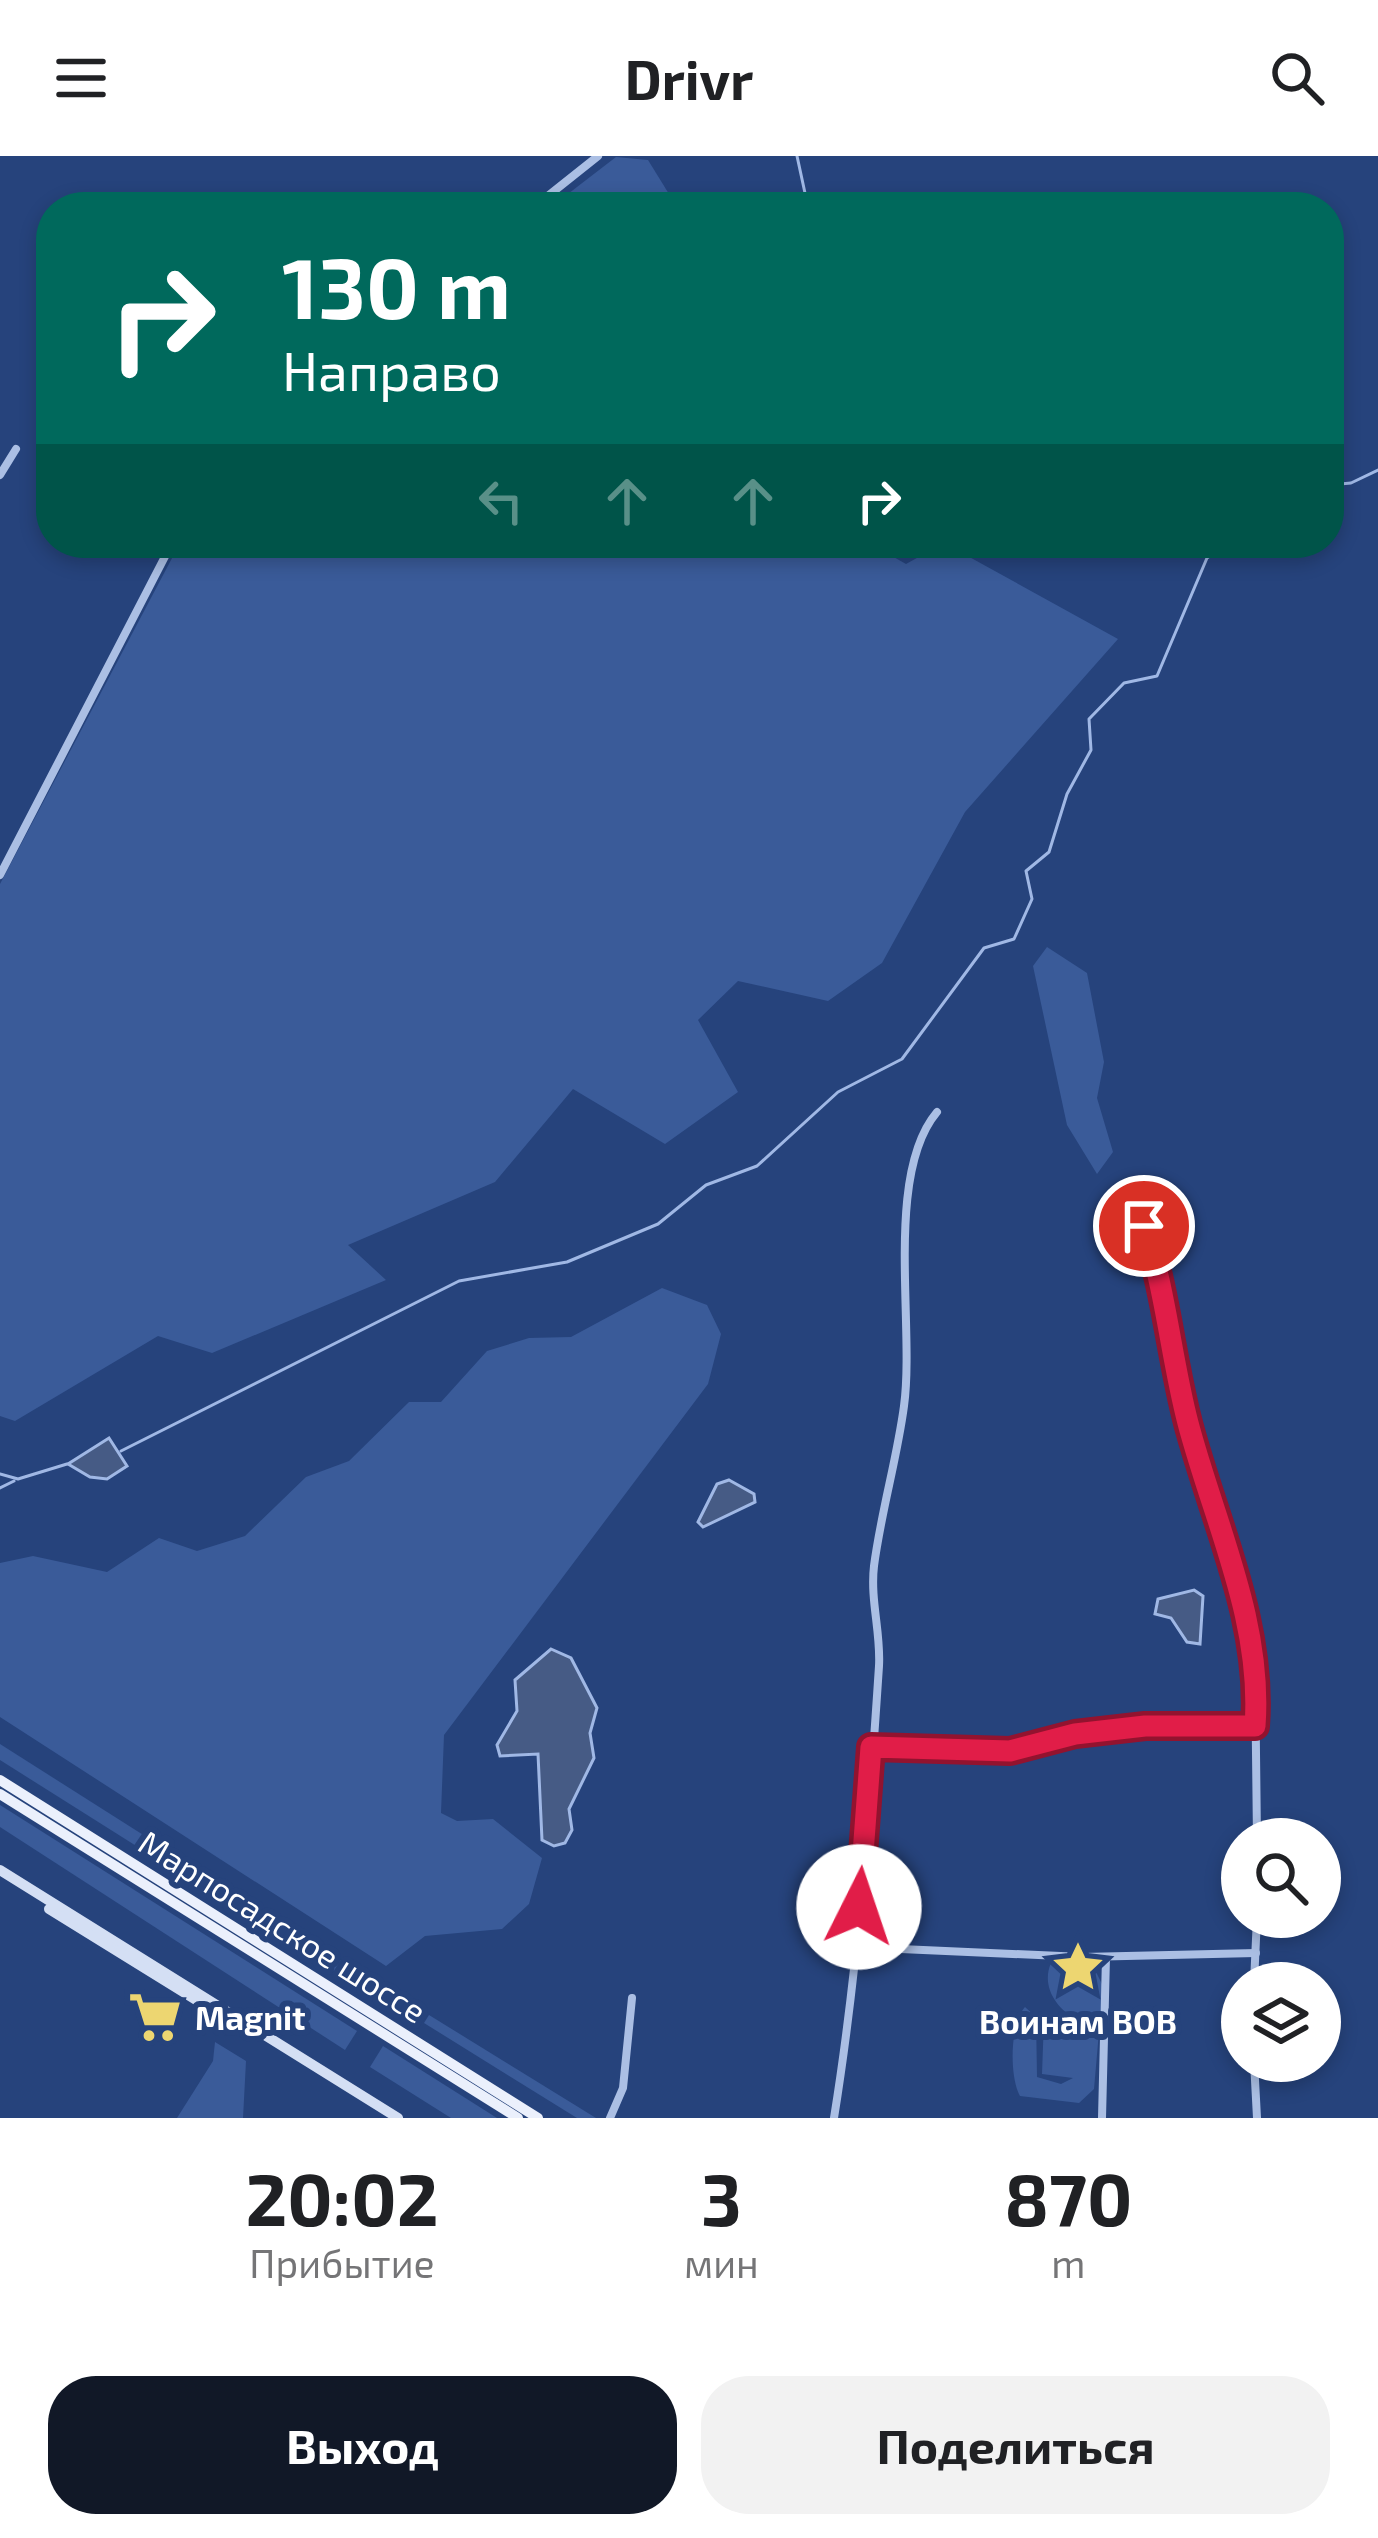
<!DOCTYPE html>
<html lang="ru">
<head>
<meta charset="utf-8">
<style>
  :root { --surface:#fff; --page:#f2f2f2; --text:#202124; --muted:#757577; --accent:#111827 }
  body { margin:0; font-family:"Exo 2",sans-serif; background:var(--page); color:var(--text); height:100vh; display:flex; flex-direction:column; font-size:45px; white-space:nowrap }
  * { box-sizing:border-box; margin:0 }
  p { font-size:39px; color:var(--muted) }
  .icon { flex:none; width:66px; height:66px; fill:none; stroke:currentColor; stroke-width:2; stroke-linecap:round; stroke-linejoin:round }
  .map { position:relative; height:1962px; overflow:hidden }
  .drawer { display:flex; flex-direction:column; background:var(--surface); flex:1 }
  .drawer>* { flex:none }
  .guide { position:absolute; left:36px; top:36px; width:1308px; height:366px; border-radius:48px; box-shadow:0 6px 18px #0003; background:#00695c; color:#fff; overflow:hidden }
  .buttons { position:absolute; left:1221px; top:1662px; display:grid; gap:24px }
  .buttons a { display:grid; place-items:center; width:120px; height:120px; border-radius:50%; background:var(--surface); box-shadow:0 6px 18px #0003; font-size:60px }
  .pin { position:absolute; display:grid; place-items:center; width:102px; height:102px; color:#fff; margin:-51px; border:6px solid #fff; border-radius:50%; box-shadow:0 3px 12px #0007 }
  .me { position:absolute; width:132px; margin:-66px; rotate:4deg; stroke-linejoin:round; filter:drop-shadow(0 0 9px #0008) }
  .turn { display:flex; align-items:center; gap:42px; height:252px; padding:0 48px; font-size:54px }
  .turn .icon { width:156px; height:156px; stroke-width:2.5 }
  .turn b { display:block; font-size:84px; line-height:102px }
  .lanes { display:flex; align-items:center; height:114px; padding:0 48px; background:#0003; justify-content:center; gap:60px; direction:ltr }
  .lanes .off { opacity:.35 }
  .eta { display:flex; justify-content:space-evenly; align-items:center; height:204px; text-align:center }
  .eta b { font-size:72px; font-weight:700; line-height:84px }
  .primary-button { display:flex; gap:24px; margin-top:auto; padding:24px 48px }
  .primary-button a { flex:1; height:138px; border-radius:48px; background:var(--accent); color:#fff; font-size:48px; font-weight:700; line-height:138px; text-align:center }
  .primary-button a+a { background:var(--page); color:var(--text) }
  header { display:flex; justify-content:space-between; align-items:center; height:156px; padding:0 48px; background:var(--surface); font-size:54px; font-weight:700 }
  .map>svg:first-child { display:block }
</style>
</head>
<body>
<header><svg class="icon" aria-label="menu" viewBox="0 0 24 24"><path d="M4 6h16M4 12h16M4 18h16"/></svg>Drivr<svg class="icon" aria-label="search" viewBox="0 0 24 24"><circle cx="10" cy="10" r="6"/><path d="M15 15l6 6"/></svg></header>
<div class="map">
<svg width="1378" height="1962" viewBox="0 0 1378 1962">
  <rect width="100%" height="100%" fill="#26437c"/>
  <g fill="#3a5b99">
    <path d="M616,1L648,4L677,51H551Z"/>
    <path d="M180,387H869L906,408L944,387L1118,483L965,656L882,807L828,845L738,825L698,864L738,936L665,988L573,933L495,1026L348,1089L386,1124L212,1197L158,1180L15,1265L0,1260V728Z"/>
    <path d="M1047,791L1087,817L1104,906L1097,942L1113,996L1097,1018L1067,969L1033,810Z"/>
    <path d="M662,1132L707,1149L721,1178L708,1228L444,1579L441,1657L457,1665L493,1663L542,1702L529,1748L502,1773L425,1780L386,1810L0,1561V1407L33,1400L107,1416L159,1382L197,1395L245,1380L306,1321L349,1305L409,1246H441L487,1195L529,1182L571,1181Z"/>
    <path d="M0,1588L411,1849L404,1859L0,1604Z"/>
    <path d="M0,1649L357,1875L345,1894L0,1671Z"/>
    <path d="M1062,1805L1093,1810L1103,1830L1094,1933L1079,1947L1020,1940C1009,1920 1010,1867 1025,1851L1036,1861L1037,1921L1061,1928L1073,1922L1042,1918L1044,1863H1076C1056,1852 1041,1830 1051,1807Z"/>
    <path d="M429,1859L596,1962H577L424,1867Z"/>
    <path d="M215,1886L246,1905L243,1962H177L213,1905Z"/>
    <path d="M383,1890L497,1962H451L370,1911Z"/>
  </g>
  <g fill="#465b85" stroke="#a0b8e5" stroke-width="3">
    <path d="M109,1282L127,1310L107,1323L90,1321L68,1308Z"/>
    <path d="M729,1324L754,1338L755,1346L703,1371L698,1366L717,1328Z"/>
    <path d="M1194,1434L1203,1440L1200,1488L1187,1486L1171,1462L1155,1458L1158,1443Z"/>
    <path d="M551,1493L571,1502L597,1552L590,1577L594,1602L569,1653L572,1674L565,1687L554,1690L542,1684L538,1598L500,1600L497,1589L517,1555L515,1524Z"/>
  </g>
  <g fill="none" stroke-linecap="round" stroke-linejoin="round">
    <g stroke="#a0b8e5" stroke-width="3">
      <path d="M797,0L808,51"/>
      <path d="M1329,285L1333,289L1329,301"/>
      <path d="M1329,329L1351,327L1378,314"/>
      <path d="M121,1295L459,1125L567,1106L658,1068L706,1029L757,1010L838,936L902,903L984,792L1014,783L1032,743L1026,715L1049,696L1067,638L1091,594L1089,563L1124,527L1157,520L1207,402L1226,387"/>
      <path d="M0,1318L18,1323L67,1308"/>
      <path d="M0,1332L14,1325"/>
    </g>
    <g stroke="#abbfe4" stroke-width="8">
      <path d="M534,51L598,0"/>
      <path d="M0,319L16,293"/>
      <path d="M0,719L172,387"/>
      <path d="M1144,1070L1155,1101L1186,1261L1222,1367L1255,1511L1257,1683"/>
      <path d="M871,1591L1010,1595L1075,1578L1180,1567L1255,1570"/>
      <path d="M856,1791L1083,1801L1256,1797"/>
      <path d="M1254,1827L1257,1761"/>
      <path d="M1254,1905L1257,1962"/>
      <path d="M610,1962L623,1932L632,1842"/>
      <path d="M834,1962C858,1813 869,1661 879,1510C881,1477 870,1444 874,1410C881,1356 897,1303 904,1250C915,1170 884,1019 937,956"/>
      <path d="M1102,1962L1106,1801"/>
    </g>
    <g stroke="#d4dff4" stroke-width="10">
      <path d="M0,1714L398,1962"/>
      <path d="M49,1753L201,1847"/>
    </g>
    <g stroke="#ebf0fc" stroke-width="10">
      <path d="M0,1624L538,1962"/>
      <path d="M0,1638L518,1962"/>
    </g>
  </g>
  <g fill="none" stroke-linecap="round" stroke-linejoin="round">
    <g stroke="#92132f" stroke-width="30">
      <path id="route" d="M859,1751L871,1591L1010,1595L1075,1578L1145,1570H1255C1263,1465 1214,1366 1188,1267C1171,1202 1166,1134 1144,1070"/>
    </g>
    <use href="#route" stroke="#e11d48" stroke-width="21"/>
  </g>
  <defs>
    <g id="sight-bare" transform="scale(4.14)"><path d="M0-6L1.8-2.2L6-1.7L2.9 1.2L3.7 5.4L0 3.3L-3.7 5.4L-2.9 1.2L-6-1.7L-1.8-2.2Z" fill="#edd671" stroke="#26437c" stroke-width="2.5" paint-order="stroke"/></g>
    <g id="supermarket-bare" transform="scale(4.14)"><path d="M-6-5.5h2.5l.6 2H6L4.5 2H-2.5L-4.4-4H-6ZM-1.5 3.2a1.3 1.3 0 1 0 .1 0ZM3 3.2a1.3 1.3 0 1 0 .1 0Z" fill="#edd671" stroke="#26437c" stroke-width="2.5" paint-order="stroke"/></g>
  </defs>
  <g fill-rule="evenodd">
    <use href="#sight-bare" x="1078" y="1811"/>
    <use href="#supermarket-bare" x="155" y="1861"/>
  </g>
  <g text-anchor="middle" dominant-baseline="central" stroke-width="12" stroke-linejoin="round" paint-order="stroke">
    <g font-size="33" fill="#fff" stroke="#26437c">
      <text transform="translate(283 1770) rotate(32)">Марпосадское шоссе</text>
    </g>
    <g font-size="33" font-weight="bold" fill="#fff" stroke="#26437c" text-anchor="start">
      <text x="195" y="1861">Magnit</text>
      <text x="1078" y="1865" text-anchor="middle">Воинам ВОВ</text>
    </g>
  </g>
</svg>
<div class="buttons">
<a><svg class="icon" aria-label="search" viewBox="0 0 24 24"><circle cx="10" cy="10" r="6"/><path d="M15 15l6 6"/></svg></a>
<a><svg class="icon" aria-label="layers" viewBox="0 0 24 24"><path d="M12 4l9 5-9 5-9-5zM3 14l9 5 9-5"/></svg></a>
</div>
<div class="pin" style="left:1144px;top:1070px;background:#d93025"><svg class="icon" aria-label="arrive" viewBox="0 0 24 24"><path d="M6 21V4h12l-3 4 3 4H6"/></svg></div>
<svg class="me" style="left:859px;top:1751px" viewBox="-20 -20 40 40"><circle r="19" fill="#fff"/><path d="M0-13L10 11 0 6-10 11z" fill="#e11d48"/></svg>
<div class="guide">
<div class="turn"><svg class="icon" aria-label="right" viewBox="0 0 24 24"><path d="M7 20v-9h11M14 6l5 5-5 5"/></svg><div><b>130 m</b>Направо</div></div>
<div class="lanes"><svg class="icon off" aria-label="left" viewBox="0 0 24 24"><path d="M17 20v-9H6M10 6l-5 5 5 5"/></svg><svg class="icon off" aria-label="ahead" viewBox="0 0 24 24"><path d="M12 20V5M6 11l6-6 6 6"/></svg><svg class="icon off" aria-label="ahead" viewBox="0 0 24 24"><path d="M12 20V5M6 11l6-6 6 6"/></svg><svg class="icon" aria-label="right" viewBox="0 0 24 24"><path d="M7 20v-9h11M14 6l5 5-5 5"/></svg></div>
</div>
</div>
<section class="drawer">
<div class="eta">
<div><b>20:02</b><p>Прибытие</p></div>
<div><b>3</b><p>мин</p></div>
<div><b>870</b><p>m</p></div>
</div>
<div class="primary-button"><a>Выход</a><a>Поделиться</a></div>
</section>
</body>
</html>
